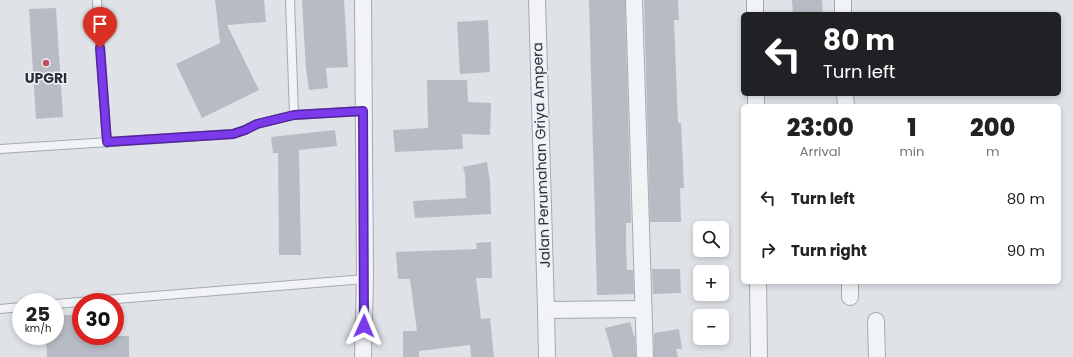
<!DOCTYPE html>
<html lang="en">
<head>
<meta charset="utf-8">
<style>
  :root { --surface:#fff; --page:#f2f2f2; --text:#222; --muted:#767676 }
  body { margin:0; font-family:Poppins,sans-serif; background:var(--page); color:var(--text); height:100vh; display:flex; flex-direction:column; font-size:15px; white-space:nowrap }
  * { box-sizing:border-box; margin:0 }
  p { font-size:13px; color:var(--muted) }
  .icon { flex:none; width:22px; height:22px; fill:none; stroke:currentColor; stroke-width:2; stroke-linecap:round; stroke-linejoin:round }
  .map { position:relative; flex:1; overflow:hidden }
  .drawer { position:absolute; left:741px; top:104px; width:320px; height:180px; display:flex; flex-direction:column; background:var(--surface); border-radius:6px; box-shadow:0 2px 6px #0003 }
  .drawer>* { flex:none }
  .hud { position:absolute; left:741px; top:12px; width:320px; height:84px; border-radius:6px; box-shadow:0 2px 6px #0003; background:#202124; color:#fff; overflow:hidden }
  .tools { position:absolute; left:693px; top:221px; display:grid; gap:8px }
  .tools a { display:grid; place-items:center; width:36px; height:36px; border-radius:6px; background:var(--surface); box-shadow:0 2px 6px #0003; font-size:20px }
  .speed { position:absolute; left:12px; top:293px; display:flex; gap:8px; font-size:20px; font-weight:700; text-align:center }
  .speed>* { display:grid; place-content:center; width:52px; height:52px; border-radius:50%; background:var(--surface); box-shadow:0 2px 6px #0003; line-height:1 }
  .speed small { font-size:10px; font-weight:400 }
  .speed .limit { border:6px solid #d22; background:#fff; color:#111 }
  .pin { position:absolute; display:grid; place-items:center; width:34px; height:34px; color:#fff; margin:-41px -17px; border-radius:50% 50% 50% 0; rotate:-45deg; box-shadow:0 0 4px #0007 }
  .pin .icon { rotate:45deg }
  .me { position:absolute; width:44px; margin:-22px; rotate:1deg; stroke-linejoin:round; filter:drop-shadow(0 0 3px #0008) }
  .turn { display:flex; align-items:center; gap:14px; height:84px; padding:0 16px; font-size:18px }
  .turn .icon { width:52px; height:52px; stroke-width:2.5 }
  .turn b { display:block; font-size:28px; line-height:34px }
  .eta { display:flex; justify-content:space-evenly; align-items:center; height:68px; text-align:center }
  .eta b { font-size:24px; font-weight:800; line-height:28px }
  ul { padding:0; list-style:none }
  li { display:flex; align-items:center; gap:12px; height:52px; padding:0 16px }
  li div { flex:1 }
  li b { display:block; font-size:15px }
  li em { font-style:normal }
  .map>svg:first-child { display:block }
</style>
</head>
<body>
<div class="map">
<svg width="1073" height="357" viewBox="0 0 1073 357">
  <rect width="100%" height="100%" fill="#dfe2e7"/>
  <g fill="#b7bbc4">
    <path d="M215,0H264L266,22L227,25L259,90L202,118L176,64L220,43Z"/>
    <path d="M302,0H344L348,67L326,68L328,88L309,90L306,69Z"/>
    <path d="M589,0H625L631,223H626V248L627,270H633L634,294L597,295Z"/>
    <path d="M644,0H678L679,20H674L678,123H681L684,188H680L681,222H650Z"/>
    <path d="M792,0H822L823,14H793Z"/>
    <path d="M56,8L63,117L36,119L29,9Z"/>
    <path d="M488,20L490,72L460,74L457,22Z"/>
    <path d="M427,80H467L468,102L491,103L490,135L462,134L463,149L395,152L393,130L428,128Z"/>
    <path d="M335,130L337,146L299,150L301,255H279L278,153H273L271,137Z"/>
    <path d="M487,162L490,181L491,214L415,218L413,201L466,198L465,175L463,167Z"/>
    <path d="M491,242L492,278H476L481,319L490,318L494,357H471L470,345L419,351V357H403V331H417L410,279H398L396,252L477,249L476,243Z"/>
    <path d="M652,269H680L681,293L653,294Z"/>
    <path d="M55,315H81V336H129V357H47L46,336H55Z"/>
    <path d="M630,322L634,336L635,335L636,357H613L605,328Z"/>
    <path d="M679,329L682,349H676L678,357H654V333Z"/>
  </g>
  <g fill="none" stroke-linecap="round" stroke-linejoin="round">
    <g stroke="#a5a9b1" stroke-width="10">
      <g id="service">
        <path d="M97,0L107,143"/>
        <path d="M290,0L294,115"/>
        <path d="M0,149L233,134L245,130L257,124L294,115L363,111"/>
        <path d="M55,304L365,279"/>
        <path d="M0,309L21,307"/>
      </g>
    </g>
    <g stroke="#a5a9b1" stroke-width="18">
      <g id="minor">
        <path d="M363,0L365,279L363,357"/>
        <path d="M537,0L546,310"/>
        <path d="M634,0L645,357"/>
        <path d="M755,0V14"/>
        <path d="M843,0V14"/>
        <path d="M756,94V106"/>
        <path d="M845,94L846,106"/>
        <path d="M758,282L759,357"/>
        <path d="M850,282V297"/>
        <path d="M876,321L877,357"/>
        <path d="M547,357L546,310L643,309"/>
      </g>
    </g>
    <use href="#service" stroke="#f1f3f6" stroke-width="8"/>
    <use href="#minor" stroke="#f1f3f6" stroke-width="16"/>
  </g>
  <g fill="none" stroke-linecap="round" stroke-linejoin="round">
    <g stroke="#51269a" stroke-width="10">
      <path id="route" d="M100,48L107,142L233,134L245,130L257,124L294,115L363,111L364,326"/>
    </g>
    <use href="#route" stroke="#7c3aed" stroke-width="7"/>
  </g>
  <circle fill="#c44d5d" stroke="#eef1f5" stroke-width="1.5" cx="46" cy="63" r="4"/>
  <g text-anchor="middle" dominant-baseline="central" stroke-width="3" stroke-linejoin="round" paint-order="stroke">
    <g font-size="14" font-weight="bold" fill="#29303d" stroke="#eef1f5">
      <text x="46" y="78">UPGRI</text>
    </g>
    <g font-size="14" fill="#29303d" stroke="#eef1f5">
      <text transform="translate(541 155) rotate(-92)">Jalan Perumahan Griya Ampera</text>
    </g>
  </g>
</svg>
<div class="tools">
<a><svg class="icon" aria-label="search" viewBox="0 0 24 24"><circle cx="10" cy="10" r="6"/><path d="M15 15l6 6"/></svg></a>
<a>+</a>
<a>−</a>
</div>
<div class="speed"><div>25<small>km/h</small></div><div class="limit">30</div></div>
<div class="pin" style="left:100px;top:48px;background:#d93025"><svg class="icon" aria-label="arrive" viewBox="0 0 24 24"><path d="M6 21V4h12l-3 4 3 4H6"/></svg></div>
<svg class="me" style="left:364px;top:326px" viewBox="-20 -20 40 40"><path d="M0-17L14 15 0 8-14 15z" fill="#7c3aed" stroke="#fff" stroke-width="4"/></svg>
<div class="hud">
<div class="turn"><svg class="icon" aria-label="left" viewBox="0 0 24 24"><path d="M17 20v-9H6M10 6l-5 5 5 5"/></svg><div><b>80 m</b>Turn left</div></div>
</div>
<section class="drawer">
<div class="eta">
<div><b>23:00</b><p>Arrival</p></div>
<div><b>1</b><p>min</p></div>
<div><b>200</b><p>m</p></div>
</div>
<ul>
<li><svg class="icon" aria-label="left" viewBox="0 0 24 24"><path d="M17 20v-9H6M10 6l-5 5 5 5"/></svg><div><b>Turn left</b></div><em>80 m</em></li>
<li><svg class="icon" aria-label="right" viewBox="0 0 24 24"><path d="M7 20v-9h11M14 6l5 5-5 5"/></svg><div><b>Turn right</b></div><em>90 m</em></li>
</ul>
</section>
</div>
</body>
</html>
